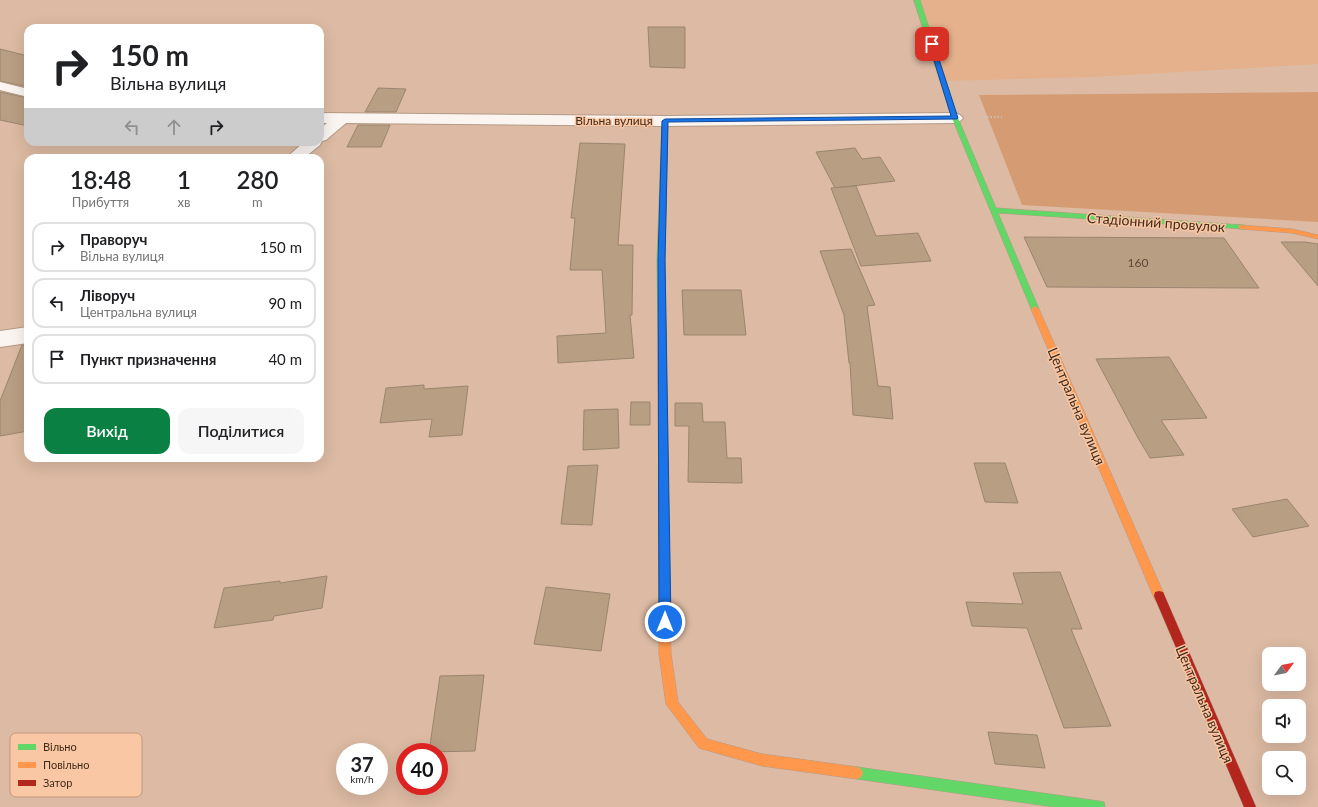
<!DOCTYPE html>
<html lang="uk">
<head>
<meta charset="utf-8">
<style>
  :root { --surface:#fff; --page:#f6f6f6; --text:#202124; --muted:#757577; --line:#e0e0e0; --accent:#0b8043 }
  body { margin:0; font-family:Lato,sans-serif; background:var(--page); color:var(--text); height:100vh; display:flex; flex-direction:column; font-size:15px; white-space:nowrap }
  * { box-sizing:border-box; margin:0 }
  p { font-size:13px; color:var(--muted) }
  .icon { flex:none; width:22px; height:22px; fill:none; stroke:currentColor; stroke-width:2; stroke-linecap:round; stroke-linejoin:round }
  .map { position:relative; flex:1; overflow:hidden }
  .sheet { position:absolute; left:24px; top:154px; width:300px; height:308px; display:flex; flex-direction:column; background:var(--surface); border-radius:12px; box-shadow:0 4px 16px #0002 }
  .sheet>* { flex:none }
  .banner { position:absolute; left:24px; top:24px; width:300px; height:122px; border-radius:12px; box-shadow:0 4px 16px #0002; background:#fff; color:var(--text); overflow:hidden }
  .needle { width:26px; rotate:58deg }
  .tools { position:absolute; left:1262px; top:647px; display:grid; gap:8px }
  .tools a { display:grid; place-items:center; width:44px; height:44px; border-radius:8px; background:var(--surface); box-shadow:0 4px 16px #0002; font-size:20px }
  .speed { position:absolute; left:336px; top:743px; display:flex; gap:8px; font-size:20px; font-weight:700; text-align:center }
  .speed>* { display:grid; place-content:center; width:52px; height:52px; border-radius:50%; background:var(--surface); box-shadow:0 4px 16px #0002; line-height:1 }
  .speed small { font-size:10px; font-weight:400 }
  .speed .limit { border:6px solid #d22; background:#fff; color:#111 }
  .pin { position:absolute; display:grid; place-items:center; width:34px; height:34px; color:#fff; margin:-17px; border-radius:8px; box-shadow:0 2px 6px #0006 }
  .me { position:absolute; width:44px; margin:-22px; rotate:0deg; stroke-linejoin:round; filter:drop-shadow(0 0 3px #0008) }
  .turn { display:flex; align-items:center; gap:14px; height:84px; padding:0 20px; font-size:18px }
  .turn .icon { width:52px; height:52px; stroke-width:2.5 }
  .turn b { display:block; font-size:28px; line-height:34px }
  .lanes { display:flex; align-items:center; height:38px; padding:0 20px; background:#0003; justify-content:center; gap:20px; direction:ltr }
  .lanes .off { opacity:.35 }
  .eta { display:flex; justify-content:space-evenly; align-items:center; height:68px; text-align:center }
  .eta b { font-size:24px; font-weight:600; line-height:28px }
  .button { display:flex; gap:8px; margin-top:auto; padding:8px 20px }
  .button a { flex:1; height:46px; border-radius:12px; background:var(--accent); color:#fff; font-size:16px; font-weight:600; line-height:46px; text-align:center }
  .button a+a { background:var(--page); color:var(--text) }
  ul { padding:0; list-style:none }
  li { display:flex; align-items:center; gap:12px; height:50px; margin:0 8px 6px; padding:0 12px; border:2px solid var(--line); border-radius:12px }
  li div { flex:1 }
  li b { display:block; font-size:15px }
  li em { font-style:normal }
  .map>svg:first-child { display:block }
</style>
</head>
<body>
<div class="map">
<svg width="1318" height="807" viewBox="0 0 1318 807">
  <rect width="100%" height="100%" fill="#dcbaa3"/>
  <path fill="#e5b18c" d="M918,0H1318V64L1092,77L941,81Z"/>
  <path fill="#d59c73" d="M1318,92V222L1022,205L979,95Z"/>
  <g fill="#b89e83" stroke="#9b856e">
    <path d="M648,27H685V68L650,67Z"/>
    <path d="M0,49L28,56V87L0,81Z"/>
    <path d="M378,88L406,89L396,112H365Z"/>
    <path d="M0,92L28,98V126L0,120Z"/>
    <path d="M358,125H390L381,147H347Z"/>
    <path d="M580,143L625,144L618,245H633L632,315H630L634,358L558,363L557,336L606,333L602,270H570L575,218H571Z"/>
    <path d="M855,148L862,159L880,157L895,181L835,188L816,152Z"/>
    <path d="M856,186L876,236L918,233L931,261L861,266L831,188Z"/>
    <path d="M1024,237L1224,238L1259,288L1047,287Z"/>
    <path d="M1281,242H1305L1318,244V286Z"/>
    <path d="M851,249L875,305L867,306L878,386L890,387L893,419L853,415L850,363H849L844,315L820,251Z"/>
    <path d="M682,290H741L746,335H684Z"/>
    <path d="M22,345H28V431L0,436V401Z"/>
    <path d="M1169,357L1207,418L1161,420L1184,455L1150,458L1138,438L1096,359Z"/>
    <path d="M424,385V389L468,386L462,435L429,437L432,419L380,423L386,388Z"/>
    <path d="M631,402H650V425H630Z"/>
    <path d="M675,403H702L703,422H725L727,458H741L742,483L688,482L689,426H675Z"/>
    <path d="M618,409L619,448L583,450L584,410Z"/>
    <path d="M974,463H1005L1018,503L985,502Z"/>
    <path d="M598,465L592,525L561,524L568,466Z"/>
    <path d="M1287,499L1309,526L1253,537L1232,509Z"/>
    <path d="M1060,572L1082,629H1071L1111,726L1064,728L1027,628L972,626L966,602L1023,604L1013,573Z"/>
    <path d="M327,576L322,608L274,616L273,620L214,628L224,588L280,581V583Z"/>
    <path d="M546,587L610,594L601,651L534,644Z"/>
    <path d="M484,675L475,751L429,752L440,676Z"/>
    <path d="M988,732L1037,735L1045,768L995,764Z"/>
  </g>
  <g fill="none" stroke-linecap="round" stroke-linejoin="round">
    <g stroke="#b49a87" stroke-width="2">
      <g id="street">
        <path d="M0,82L28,89V97L0,90Z"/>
        <path d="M320,113L665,116L955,113L960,115L963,118L960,121L955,123L665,126L346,123L326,140L322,141L320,145L304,158H286L304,142H320V129L327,123H320Z"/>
        <path d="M28,327V343L0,347V331Z"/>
      </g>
    </g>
    <g stroke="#b49a87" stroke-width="1">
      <g id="fast">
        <path d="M914,0H920L958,118L996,208L1242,225H1245V229L998,213L1039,309L1038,311H1032L952,118Z"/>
        <path d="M665,119L668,121L665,260L666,327L662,330L658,327L657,260L662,121Z"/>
        <path d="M857,767L1099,801L1104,802L1105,807H1054L857,779L853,777L851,773L853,769Z"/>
      </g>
    </g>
    <g stroke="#b49a87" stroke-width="1">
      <g id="slow">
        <path d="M1239,225L1292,229L1318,235V239L1292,233L1242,229H1239Z"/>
        <path d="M1035,306L1039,309L1163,592L1164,596L1163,600L1159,601L1155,600L1031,309Z"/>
        <path d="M664,582L668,583L669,587L671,654L678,702L707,739L762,754L857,767L861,769L863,773L861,777L857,779L762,766L699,748L666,704L659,654V587L660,583Z"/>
      </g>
    </g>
    <g stroke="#b49a87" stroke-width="1">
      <g id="jam">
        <path d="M662,324L666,327L669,587L668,591L664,592L660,591L659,587L658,327Z"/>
        <path d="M1159,591L1163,592L1256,807H1244L1154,596L1155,592Z"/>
      </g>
    </g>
    <path stroke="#cec4bd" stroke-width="1.5" stroke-dasharray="1.5 2" stroke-linecap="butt" d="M980,117H1002"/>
    <use href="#street" fill="#faf5f1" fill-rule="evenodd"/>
    <use href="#fast" fill="#63d668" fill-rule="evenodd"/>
    <use href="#slow" fill="#ff974d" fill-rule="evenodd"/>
    <use href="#jam" fill="#b3261e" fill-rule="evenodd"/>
  </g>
  <path fill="#1a73e8" stroke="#114b97" d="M932,42L934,44L958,118L957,119L668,122L665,260L671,622L669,626L665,628L661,626L659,622L658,260L662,121L665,119L951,116L929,44Z"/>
  <g text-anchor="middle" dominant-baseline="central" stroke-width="3" stroke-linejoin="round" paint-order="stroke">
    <g font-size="12" fill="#422a19" stroke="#f9c7a4">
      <text x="614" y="120">Вільна вулиця</text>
    </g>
    <g font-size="12" fill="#604734">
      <text x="1138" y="262">160</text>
    </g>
    <g font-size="14" fill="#422a19" stroke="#f9c7a4">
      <text transform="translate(1156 222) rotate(4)">Стадіонний провулок</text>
      <text transform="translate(1077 406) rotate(67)">Центральна вулиця</text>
      <text transform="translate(1205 704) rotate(67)">Центральна вулиця</text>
    </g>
  </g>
  <rect x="10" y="733" width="132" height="64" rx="6" fill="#f9c7a4" stroke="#c2987a" stroke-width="1"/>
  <rect x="18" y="744" width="18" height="6" fill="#63d668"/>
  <rect x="18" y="762" width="18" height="6" fill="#ff974d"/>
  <rect x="18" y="780" width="18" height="6" fill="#b3261e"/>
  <g font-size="11" fill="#422a19">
    <text x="43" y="751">Вільно</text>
    <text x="43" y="769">Повільно</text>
    <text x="43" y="787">Затор</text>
  </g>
</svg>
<div class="tools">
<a><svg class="needle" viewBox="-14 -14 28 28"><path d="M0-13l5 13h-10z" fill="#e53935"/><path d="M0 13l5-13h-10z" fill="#757577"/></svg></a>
<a><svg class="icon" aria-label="sound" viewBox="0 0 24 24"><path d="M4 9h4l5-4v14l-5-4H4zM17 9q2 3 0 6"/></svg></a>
<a><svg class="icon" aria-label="search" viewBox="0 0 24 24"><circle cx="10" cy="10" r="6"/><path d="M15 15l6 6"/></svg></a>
</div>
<div class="speed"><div>37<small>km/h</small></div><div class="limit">40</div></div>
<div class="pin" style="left:932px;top:44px;background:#d93025"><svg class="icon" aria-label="arrive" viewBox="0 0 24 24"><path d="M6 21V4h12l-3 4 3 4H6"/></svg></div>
<svg class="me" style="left:665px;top:622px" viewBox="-20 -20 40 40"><circle r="17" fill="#1a73e8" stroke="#fff" stroke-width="3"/><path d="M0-11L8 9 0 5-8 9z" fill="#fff"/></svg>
<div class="banner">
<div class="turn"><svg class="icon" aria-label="right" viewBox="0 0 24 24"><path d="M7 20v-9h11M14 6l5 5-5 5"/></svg><div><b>150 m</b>Вільна вулиця</div></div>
<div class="lanes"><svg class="icon off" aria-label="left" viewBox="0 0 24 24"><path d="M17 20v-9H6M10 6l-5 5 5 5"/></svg><svg class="icon off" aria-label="ahead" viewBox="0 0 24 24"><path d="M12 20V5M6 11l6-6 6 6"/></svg><svg class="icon" aria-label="right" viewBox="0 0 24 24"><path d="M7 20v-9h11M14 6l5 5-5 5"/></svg></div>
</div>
<section class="sheet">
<div class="eta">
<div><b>18:48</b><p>Прибуття</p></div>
<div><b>1</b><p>хв</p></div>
<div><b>280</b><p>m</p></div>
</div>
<ul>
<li><svg class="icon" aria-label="right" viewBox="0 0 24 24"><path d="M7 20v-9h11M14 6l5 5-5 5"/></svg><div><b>Праворуч</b><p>Вільна вулиця</p></div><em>150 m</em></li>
<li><svg class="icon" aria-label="left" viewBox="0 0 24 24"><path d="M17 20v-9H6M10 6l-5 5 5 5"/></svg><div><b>Ліворуч</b><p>Центральна вулиця</p></div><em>90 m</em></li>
<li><svg class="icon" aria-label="arrive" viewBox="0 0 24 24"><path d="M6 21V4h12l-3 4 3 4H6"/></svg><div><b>Пункт призначення</b></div><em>40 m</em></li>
</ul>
<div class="button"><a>Вихід</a><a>Поділитися</a></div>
</section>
</div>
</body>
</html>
